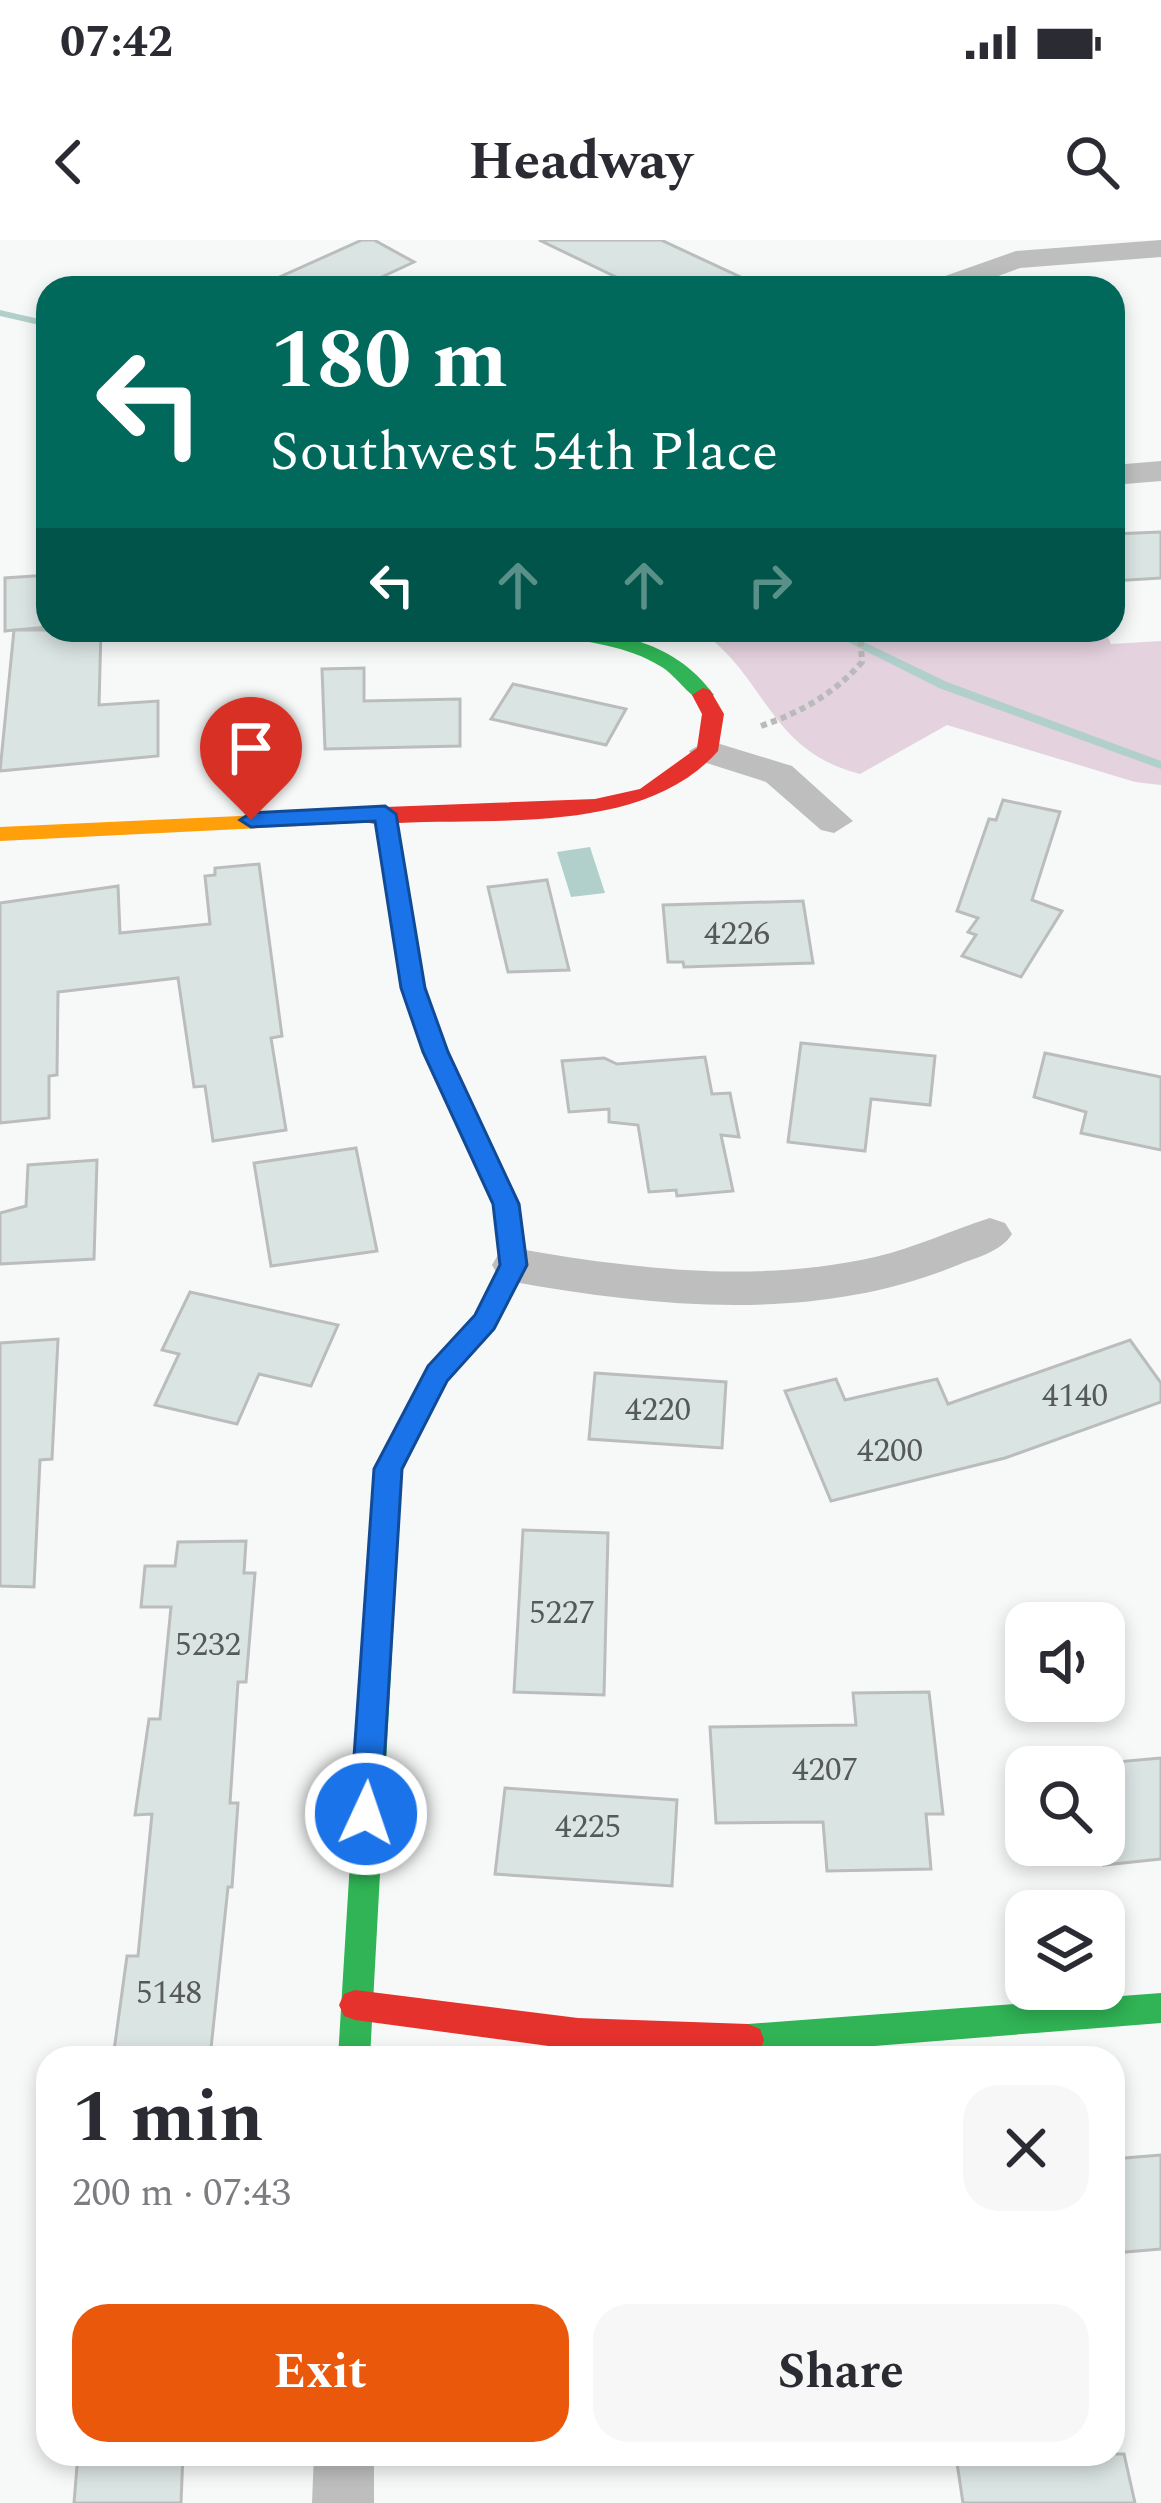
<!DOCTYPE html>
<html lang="en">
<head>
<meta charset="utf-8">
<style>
  :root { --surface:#fff; --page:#f7f7f7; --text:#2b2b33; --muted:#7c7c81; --accent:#ea580c }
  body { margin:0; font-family:Spectral,serif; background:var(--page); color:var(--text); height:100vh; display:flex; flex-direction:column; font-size:45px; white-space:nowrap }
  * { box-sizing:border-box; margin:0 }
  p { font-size:39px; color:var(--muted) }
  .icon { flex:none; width:66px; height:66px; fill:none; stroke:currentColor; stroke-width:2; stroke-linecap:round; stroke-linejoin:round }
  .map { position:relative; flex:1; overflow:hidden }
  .side { position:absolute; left:36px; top:1806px; width:1089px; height:420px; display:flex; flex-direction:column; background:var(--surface); border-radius:36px; box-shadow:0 6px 18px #0003 }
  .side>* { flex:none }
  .hud { position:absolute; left:36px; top:36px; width:1089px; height:366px; border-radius:36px; box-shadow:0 6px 18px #0003; background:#00695c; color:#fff; overflow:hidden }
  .controls { position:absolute; left:1005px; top:1362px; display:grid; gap:24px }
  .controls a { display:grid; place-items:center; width:120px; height:120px; border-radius:24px; background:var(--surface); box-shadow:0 6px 18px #0003; font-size:60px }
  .pin { position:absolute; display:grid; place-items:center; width:102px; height:102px; color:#fff; margin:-123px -51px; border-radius:50% 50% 50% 0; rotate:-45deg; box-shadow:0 0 12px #0007 }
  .pin .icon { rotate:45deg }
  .me { position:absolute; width:132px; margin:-66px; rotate:3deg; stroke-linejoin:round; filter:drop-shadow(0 0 9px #0008) }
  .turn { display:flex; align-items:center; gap:42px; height:252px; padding:0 36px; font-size:54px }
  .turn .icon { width:156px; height:156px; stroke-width:2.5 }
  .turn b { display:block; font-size:84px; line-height:102px }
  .lanes { display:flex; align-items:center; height:114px; padding:0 36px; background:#0003; justify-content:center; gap:60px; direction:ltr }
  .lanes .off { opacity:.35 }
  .round { display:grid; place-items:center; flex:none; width:126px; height:126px; border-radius:36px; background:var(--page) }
  .overview { display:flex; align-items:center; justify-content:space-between; height:204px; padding:0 36px }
  h1 { font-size:72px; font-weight:700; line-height:90px }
  .button { display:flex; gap:24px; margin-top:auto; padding:24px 36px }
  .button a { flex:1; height:138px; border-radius:36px; background:var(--accent); color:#fff; font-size:48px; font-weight:700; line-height:138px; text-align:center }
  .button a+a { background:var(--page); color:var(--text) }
  .status { display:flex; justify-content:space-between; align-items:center; height:84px; padding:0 60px; background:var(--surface); direction:ltr }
  .status svg { height:33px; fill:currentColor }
  header { display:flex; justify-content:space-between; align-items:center; height:156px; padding:0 36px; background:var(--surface); font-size:54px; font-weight:700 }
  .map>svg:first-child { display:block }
</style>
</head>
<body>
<div class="status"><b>07:42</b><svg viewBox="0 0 49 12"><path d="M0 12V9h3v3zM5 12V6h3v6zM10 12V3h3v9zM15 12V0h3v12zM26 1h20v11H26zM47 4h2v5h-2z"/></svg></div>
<header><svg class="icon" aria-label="back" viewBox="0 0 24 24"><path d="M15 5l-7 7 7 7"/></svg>Headway<svg class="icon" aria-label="search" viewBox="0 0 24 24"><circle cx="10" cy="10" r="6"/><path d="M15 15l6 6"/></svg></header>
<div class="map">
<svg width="1161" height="2263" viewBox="0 0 1161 2263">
  <rect width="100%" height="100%" fill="#f7f9f8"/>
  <path fill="#e4d2de" d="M699,390H1105L1111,404L1161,401V545L1135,542L947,485L860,534C767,510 768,437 699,390Z"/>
  <path fill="#b1d0cc" d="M590,607L605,653L571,657L557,612Z"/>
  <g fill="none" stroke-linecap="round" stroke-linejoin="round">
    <g fill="#b1d0cc" fill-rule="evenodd">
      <path d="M0,70L48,81V87L0,76Z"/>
      <path d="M824,390H839L947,442L1161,521V529L939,448Z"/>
    </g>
  </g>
  <g fill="#dae4e3" stroke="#bbbdbc" stroke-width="3">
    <path d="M362,0H374L414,22L358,48H255Z"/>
    <path d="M539,0H661L764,48H639Z"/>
    <path d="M1161,292V338L1113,341V294Z"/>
    <path d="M48,335V387L15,390H101L99,465L158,461V516L0,531L14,390L5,391V338Z"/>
    <path d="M364,428V461L460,459V506L325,509L322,429Z"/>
    <path d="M513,444L626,469L606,505L491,479Z"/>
    <path d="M1003,560L1060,572L1032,660L1062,671L1021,737L962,716L976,695L968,692L978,678L957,671L989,579L996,580Z"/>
    <path d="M259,624L282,796L271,798L286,890L213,901L205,846L194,847L178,738L58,752L57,835L49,836V878L0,883V663L118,646L120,693L210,684L205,636L215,635V628Z"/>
    <path d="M547,640L569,730L508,732L488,647Z"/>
    <path d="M803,661L813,723L684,727L683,722H668L663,665Z"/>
    <path d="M801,803L935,816L930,865L871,859L865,911L788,902Z"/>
    <path d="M1045,813L1161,837V910L1081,893L1086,872L1034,857Z"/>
    <path d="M705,817L712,854L730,853L739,897L721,895L733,951L677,956L676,950L649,952L638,885L609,882V869L569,872L562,821L604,818L617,824Z"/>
    <path d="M356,908L377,1011L271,1026L254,923Z"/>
    <path d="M97,920L94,1019L0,1024V973L26,966L28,925Z"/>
    <path d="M190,1052L338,1085L311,1146L259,1134L237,1184L155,1165L179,1114L162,1110Z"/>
    <path d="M58,1099L52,1219L40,1220L34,1347L0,1346V1103Z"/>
    <path d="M1130,1100L1161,1143V1162L1005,1218L831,1261L785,1151L836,1139L845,1160L937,1139L948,1164Z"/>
    <path d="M595,1133L726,1142L722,1208L589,1199Z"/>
    <path d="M523,1290L608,1293L604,1455L514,1452Z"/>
    <path d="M246,1301L244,1333H255L246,1442H238L230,1563H238L232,1647H228L210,1818H113L127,1716H138L152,1574L135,1575L149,1479H160L171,1367H141L145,1326H175L178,1302Z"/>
    <path d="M929,1452L943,1574H926L931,1629L827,1631L823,1582L716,1583L710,1487L856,1485L853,1453Z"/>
    <path d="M1161,1518V1619L1104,1625V1523Z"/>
    <path d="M505,1548L677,1560L672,1646L495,1634Z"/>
    <path d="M1161,1915V2009L1113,2013V1919Z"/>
    <path d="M78,2214H183L181,2263H74Z"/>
    <path d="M1052,2214H1124L1135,2263H963L957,2223Z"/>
  </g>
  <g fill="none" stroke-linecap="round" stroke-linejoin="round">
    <path stroke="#bababa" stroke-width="6" stroke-dasharray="6 4.5" stroke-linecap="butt" d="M761,486C801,472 834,454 862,422L860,390"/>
    <g fill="#bdbebd" fill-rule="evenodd">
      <path d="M1161,0V17L1020,28L966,48H923L928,42L1016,11Z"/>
      <path d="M1161,221V241L1113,245V225Z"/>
      <path d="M707,500L792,526L853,581L834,593L821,590L766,542L694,519L689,511Z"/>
      <path d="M990,978L1005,983L1012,994C1001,1012 977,1017 958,1025C817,1083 660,1068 514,1042L499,1037L492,1025L499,1013L514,1008C633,1029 756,1044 875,1017C915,1008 951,990 990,978Z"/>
      <path d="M314,2214H374V2263H312Z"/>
    </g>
    <g fill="#30b455" fill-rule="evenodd">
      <path d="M541,390C607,390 672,397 714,455L703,462C687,455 676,435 660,426C628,406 588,402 551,396Z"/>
      <path d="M413,736L425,744L447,812L520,964L527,1025L494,1089L448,1141L402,1229L370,1818H338L374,1229L428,1126L475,1075L501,1025L494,964L423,812L401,744Z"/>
      <path d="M1161,1753V1783L748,1816L736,1811L732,1800L736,1789L748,1784Z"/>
    </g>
    <path fill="#ff9f0a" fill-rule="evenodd" d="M370,570L378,572V582L0,601V587Z"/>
    <g fill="#e5322d" fill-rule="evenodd">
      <path d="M703,448L710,450L724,474L718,511C645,594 499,578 398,583L425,744L421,750H405L376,584L362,582V572L385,567L595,559L640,549L697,508L702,474L692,455Z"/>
      <path d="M355,1750L578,1778L748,1784L760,1789L764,1800L760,1811L748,1816L578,1810L355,1780L344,1776L339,1765L344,1754Z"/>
    </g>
  </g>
  <path fill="#1a73e8" stroke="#114b97" stroke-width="3" d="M385,566L396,574L425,748L448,812L519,964L527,1025L494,1089L447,1141L402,1229L381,1574L377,1583L366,1588L355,1583L350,1574L374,1229L428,1126L475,1075L500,1025L493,964L423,812L401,748L375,581L251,587L240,580L251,573Z"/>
  <g text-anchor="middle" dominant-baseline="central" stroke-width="10" stroke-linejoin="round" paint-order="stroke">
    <g font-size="33" fill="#565959">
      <text x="737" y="694">4226</text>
      <text x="1075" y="1156">4140</text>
      <text x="658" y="1170">4220</text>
      <text x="890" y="1211">4200</text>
      <text x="562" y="1373">5227</text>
      <text x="208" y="1405">5232</text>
      <text x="825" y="1530">4207</text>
      <text x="588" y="1587">4225</text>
      <text x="169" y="1753">5148</text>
    </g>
  </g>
</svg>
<div class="controls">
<a><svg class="icon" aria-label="sound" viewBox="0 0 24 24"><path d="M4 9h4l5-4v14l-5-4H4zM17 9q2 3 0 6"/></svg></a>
<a><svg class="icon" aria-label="search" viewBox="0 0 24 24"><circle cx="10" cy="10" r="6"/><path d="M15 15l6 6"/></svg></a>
<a><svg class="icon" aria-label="layers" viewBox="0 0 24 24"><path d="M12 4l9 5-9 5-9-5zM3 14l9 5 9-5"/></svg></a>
</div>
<div class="pin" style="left:251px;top:580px;background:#d93025"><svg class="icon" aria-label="arrive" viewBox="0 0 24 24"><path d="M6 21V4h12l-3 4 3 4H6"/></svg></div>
<svg class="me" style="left:366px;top:1574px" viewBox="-20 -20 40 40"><circle r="17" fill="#1a73e8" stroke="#fff" stroke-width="3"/><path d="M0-11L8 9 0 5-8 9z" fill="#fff"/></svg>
<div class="hud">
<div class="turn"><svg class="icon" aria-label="left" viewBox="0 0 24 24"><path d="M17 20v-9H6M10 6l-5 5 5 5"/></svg><div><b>180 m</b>Southwest 54th Place</div></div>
<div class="lanes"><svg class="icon" aria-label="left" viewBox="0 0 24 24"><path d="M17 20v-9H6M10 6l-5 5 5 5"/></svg><svg class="icon off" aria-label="ahead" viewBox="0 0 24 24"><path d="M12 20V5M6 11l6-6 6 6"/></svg><svg class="icon off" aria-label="ahead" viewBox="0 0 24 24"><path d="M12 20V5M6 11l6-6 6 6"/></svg><svg class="icon off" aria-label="right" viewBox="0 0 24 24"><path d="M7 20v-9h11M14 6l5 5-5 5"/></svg></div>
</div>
<section class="side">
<div class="overview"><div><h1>1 min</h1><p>200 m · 07:43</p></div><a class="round"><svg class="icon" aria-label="close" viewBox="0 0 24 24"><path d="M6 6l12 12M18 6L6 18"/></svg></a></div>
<div class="button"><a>Exit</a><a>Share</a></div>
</section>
</div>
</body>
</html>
